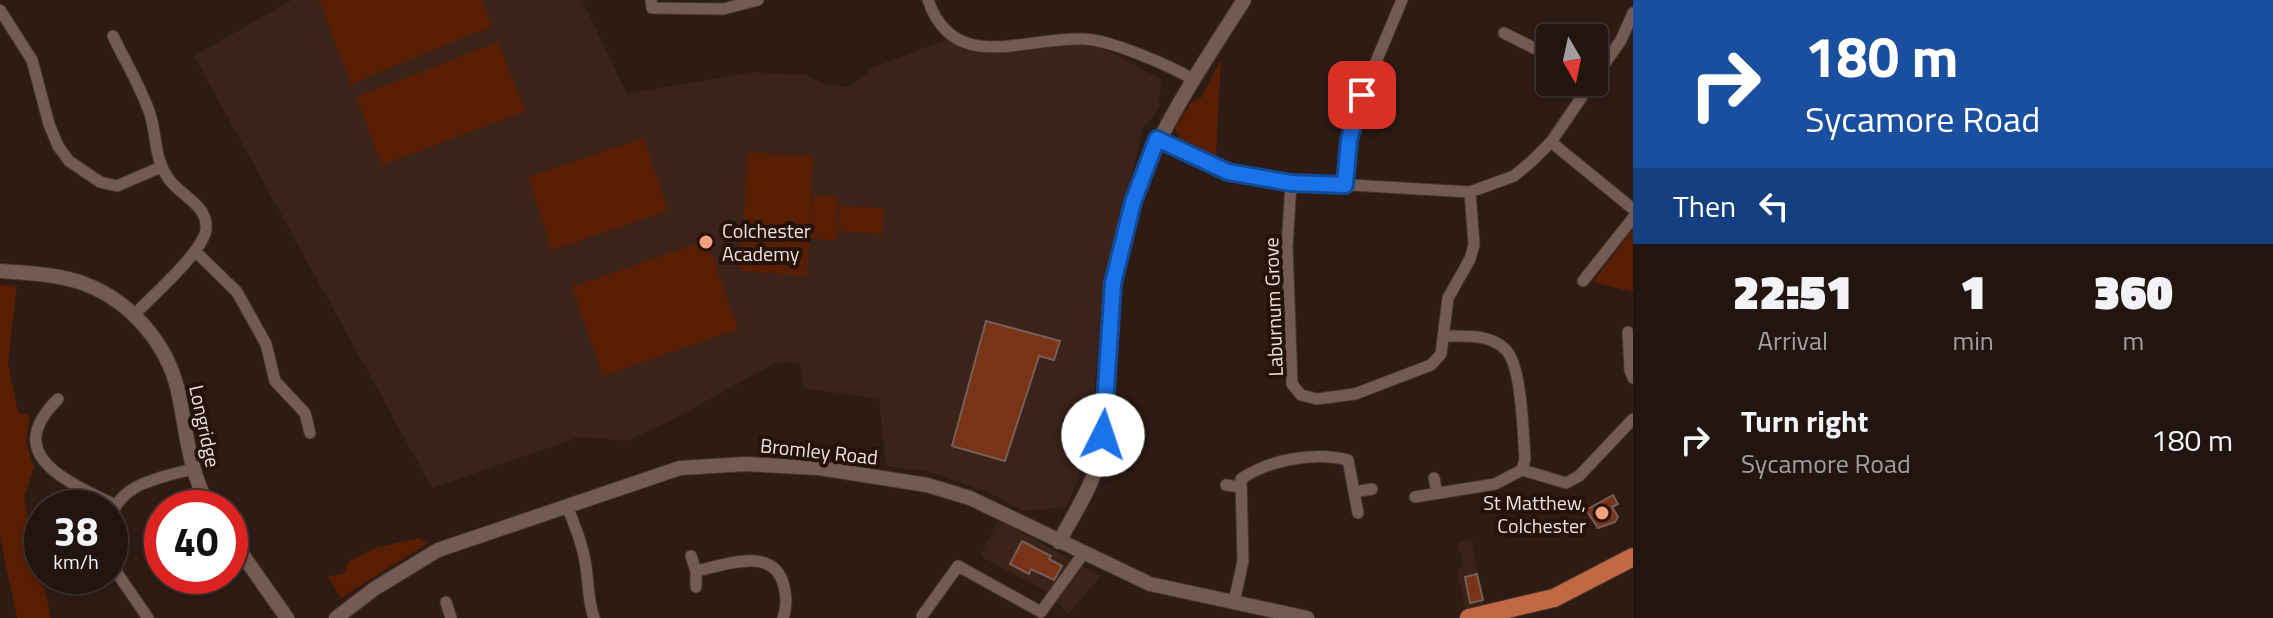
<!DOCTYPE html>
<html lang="en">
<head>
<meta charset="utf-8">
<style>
  :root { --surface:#22140f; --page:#2e211d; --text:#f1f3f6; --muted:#a29e9e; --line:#3f332f }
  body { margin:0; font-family:"Titillium Web",sans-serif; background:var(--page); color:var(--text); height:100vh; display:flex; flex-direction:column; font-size:30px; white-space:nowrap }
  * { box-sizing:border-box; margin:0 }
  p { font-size:26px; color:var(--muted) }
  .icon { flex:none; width:44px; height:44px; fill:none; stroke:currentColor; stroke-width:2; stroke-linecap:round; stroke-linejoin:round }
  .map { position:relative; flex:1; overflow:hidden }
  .details { display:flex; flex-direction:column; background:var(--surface); width:640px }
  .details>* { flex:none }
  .guide { background:#1a4fa0; color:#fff; overflow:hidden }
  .needle { width:52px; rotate:171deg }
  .buttons { position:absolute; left:1536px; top:24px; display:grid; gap:16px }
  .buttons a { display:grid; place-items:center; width:72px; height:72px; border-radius:8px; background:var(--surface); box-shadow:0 2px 6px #0004,0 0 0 2px var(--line); font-size:40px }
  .speed { position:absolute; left:24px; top:490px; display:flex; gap:16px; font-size:40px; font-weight:700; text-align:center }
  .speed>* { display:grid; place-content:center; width:104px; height:104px; border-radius:50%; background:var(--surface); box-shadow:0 2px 6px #0004,0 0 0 2px var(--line); line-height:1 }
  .speed small { font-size:20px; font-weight:400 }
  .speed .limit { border:12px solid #d22; background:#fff; color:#111 }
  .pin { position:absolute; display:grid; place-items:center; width:68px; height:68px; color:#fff; margin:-34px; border-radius:16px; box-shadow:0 4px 12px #0006 }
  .me { position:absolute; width:88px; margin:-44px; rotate:4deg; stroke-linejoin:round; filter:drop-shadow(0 0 6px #0008) }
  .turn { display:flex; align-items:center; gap:28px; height:168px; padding:0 40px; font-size:36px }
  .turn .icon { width:104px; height:104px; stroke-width:2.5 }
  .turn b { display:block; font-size:56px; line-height:68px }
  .then { display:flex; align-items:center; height:76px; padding:0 40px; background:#0003; gap:16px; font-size:30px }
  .eta { display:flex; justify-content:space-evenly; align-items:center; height:136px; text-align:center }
  .eta b { font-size:48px; font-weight:800; line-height:56px }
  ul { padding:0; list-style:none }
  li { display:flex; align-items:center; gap:24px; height:120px; padding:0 40px }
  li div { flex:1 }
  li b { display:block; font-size:30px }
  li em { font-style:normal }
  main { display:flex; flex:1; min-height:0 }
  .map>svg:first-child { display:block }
</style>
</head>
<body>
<main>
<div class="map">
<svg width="1633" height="618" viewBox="0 0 1633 618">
  <rect width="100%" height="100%" fill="#2e1b14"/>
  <g fill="#3c2319">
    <path d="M292,0H582L627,94L752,72L806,75L827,85L850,87L874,67L951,38L986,47L1086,39L1161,79L1159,108L1143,129L1103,291L1092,421L1085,461L1067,507L1023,511L990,493L930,472L886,466L879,399L803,388L799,363L786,362L775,363L672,420L626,441L579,437L432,488L194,56Z"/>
    <path d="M998,520L1100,575L1098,580L1068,614L1050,593L980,556Z"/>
    <path d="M1472,540L1483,606L1465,610L1457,568L1463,567L1458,542Z"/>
  </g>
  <g fill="#581e03">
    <path d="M319,0H482L492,26L351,84Z"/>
    <path d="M498,42L526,111L382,165L356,97Z"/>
    <path d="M1221,59L1216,156L1212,160L1180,142L1175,127L1192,102L1202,97Z"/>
    <path d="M644,138L668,211L552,250L528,177Z"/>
    <path d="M747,153L813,156L809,237L813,195L838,197L836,240L809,239L807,276L741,271Z"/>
    <path d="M840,206L884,208L882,234L838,231Z"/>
    <path d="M1633,229V292L1593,282Z"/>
    <path d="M707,240L738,329L603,376L572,287Z"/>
    <path d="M0,285L17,286L8,363L18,412L30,416L26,443L34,466L24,499L51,618H17L0,537Z"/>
    <path d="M419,538L428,543L341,598L328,577L345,573L349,561L377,547Z"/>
  </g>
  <g fill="#793417" stroke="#765e56" stroke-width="2">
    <path d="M986,321L1060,341L1054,360L1039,356L1005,461L952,446Z"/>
    <path d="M1613,495L1618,504L1612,507L1618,517L1615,522L1598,528L1586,510Z"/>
    <path d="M1022,541L1051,556L1049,559L1062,566L1054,580L1031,569L1029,574L1010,564Z"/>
    <path d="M1477,574L1483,600L1470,603L1465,577Z"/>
  </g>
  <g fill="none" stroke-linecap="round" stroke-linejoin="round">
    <g stroke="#453532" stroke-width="13">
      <g id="minor">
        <path d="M651,0L652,8L723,9L758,0"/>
        <path d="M928,0C954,76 1026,36 1084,39C1111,40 1171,66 1194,80"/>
        <path d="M0,10L32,60L49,124L58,146L69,161L100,182L117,186L161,167"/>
        <path d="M1504,33L1550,56"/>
        <path d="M113,36C125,61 141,87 150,114C157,136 154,158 168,178C180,196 209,205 206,230C202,253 152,296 135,314"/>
        <path d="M1594,79L1621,40L1633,13"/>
        <path d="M1157,139L1228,172L1266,180L1470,192L1514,176L1532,161L1551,142L1592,82"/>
        <path d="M1551,142L1633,209"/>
        <path d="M1291,183L1287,247L1292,384L1301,395L1317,399L1355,394L1431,365L1441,354L1448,298L1470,259L1474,245L1470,192"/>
        <path d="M1345,185L1349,140L1362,95L1402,0"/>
        <path d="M195,251L237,292L266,344L275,381L305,413L310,433"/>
        <path d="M1583,281L1633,218"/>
        <path d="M1628,332L1630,370L1633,378"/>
        <path d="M58,399C0,456 69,482 115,505"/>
        <path d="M1522,470L1566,483L1579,476L1633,419"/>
        <path d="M1434,478L1437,493"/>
        <path d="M1226,485L1241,487"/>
        <path d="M1354,492L1372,489"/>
        <path d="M1415,497L1495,484L1522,470L1525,459C1523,434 1522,364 1505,349C1490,334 1465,336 1445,336"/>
        <path d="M567,506C574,524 582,542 585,561C589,581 587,598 594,618"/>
        <path d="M110,520C119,483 160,478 192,469"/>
        <path d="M110,549L113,567L148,618"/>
        <path d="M691,556L696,571"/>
        <path d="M696,587V571C726,565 774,545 784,586C787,598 787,607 783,618"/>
        <path d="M446,602L451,618"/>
        <path d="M1234,602L1243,561L1241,479C1269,460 1314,451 1348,460L1358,513"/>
        <path d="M922,616L958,566L1041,612L1083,554"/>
      </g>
    </g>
    <g stroke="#453532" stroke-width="16">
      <g id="tertiary">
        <path d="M0,271C27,273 59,274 85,284C130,301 167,343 178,391C187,432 188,470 210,508"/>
        <path d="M230,537L287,618"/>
        <path d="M1059,542C1072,517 1089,492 1097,466C1115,408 1105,343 1113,284C1127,174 1186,91 1244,0"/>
        <path d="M336,618L374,589L438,550L680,468L746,464L819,468L927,485L970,498L1150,584L1307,618"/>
      </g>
    </g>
    <g stroke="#453532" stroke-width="20">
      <path id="primary" d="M1469,618L1554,598L1633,557"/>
    </g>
    <use href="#minor" stroke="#735b53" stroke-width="11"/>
    <use href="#tertiary" stroke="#735b53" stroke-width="14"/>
    <use href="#primary" stroke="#c26944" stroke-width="18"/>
  </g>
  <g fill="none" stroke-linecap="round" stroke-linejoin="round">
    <g stroke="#114b97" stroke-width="20">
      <path id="route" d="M1103,435L1113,283L1133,202L1157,139L1228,172L1291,183L1345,185L1349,140L1362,95"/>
    </g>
    <use href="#route" stroke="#1a73e8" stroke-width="14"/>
  </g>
  <g fill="#f2a080" stroke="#24120b" stroke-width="3">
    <circle cx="706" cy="242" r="8"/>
    <circle cx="1602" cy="513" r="8"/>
  </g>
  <g text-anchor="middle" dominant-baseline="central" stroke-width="8" stroke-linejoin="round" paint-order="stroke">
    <g font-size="20" fill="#eee1db" stroke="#24120b" text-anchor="start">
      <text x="722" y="230">Colchester<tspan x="722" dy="23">Academy</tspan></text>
      <text x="1586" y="502" text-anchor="end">St Matthew,<tspan x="1586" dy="23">Colchester</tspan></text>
    </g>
    <g font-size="20" fill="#eee1db" stroke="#24120b">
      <text transform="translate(1273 307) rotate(-92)">Laburnum Grove</text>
      <text transform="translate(205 426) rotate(78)">Longridge</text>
      <text transform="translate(819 451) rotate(6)">Bromley Road</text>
    </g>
  </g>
</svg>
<div class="buttons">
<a><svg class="needle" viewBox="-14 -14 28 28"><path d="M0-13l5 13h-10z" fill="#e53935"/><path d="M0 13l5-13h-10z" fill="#a29e9e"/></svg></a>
</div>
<div class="speed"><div>38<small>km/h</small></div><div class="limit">40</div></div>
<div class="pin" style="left:1362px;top:95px;background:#d93025"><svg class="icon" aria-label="arrive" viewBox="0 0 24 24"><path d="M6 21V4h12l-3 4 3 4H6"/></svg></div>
<svg class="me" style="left:1103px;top:435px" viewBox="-20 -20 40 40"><circle r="19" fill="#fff"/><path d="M0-13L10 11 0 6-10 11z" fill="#1a73e8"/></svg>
</div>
<section class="details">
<div class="guide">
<div class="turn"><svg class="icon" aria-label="right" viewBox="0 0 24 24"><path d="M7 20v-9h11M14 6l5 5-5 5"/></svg><div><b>180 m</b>Sycamore Road</div></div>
<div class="then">Then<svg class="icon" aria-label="left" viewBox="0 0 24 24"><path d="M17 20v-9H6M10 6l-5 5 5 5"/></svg></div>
</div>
<div class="eta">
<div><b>22:51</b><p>Arrival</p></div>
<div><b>1</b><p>min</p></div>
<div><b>360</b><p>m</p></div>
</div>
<ul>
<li><svg class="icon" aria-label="right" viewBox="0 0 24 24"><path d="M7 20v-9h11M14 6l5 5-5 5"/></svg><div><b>Turn right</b><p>Sycamore Road</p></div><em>180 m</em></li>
</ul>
</section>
</main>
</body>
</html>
